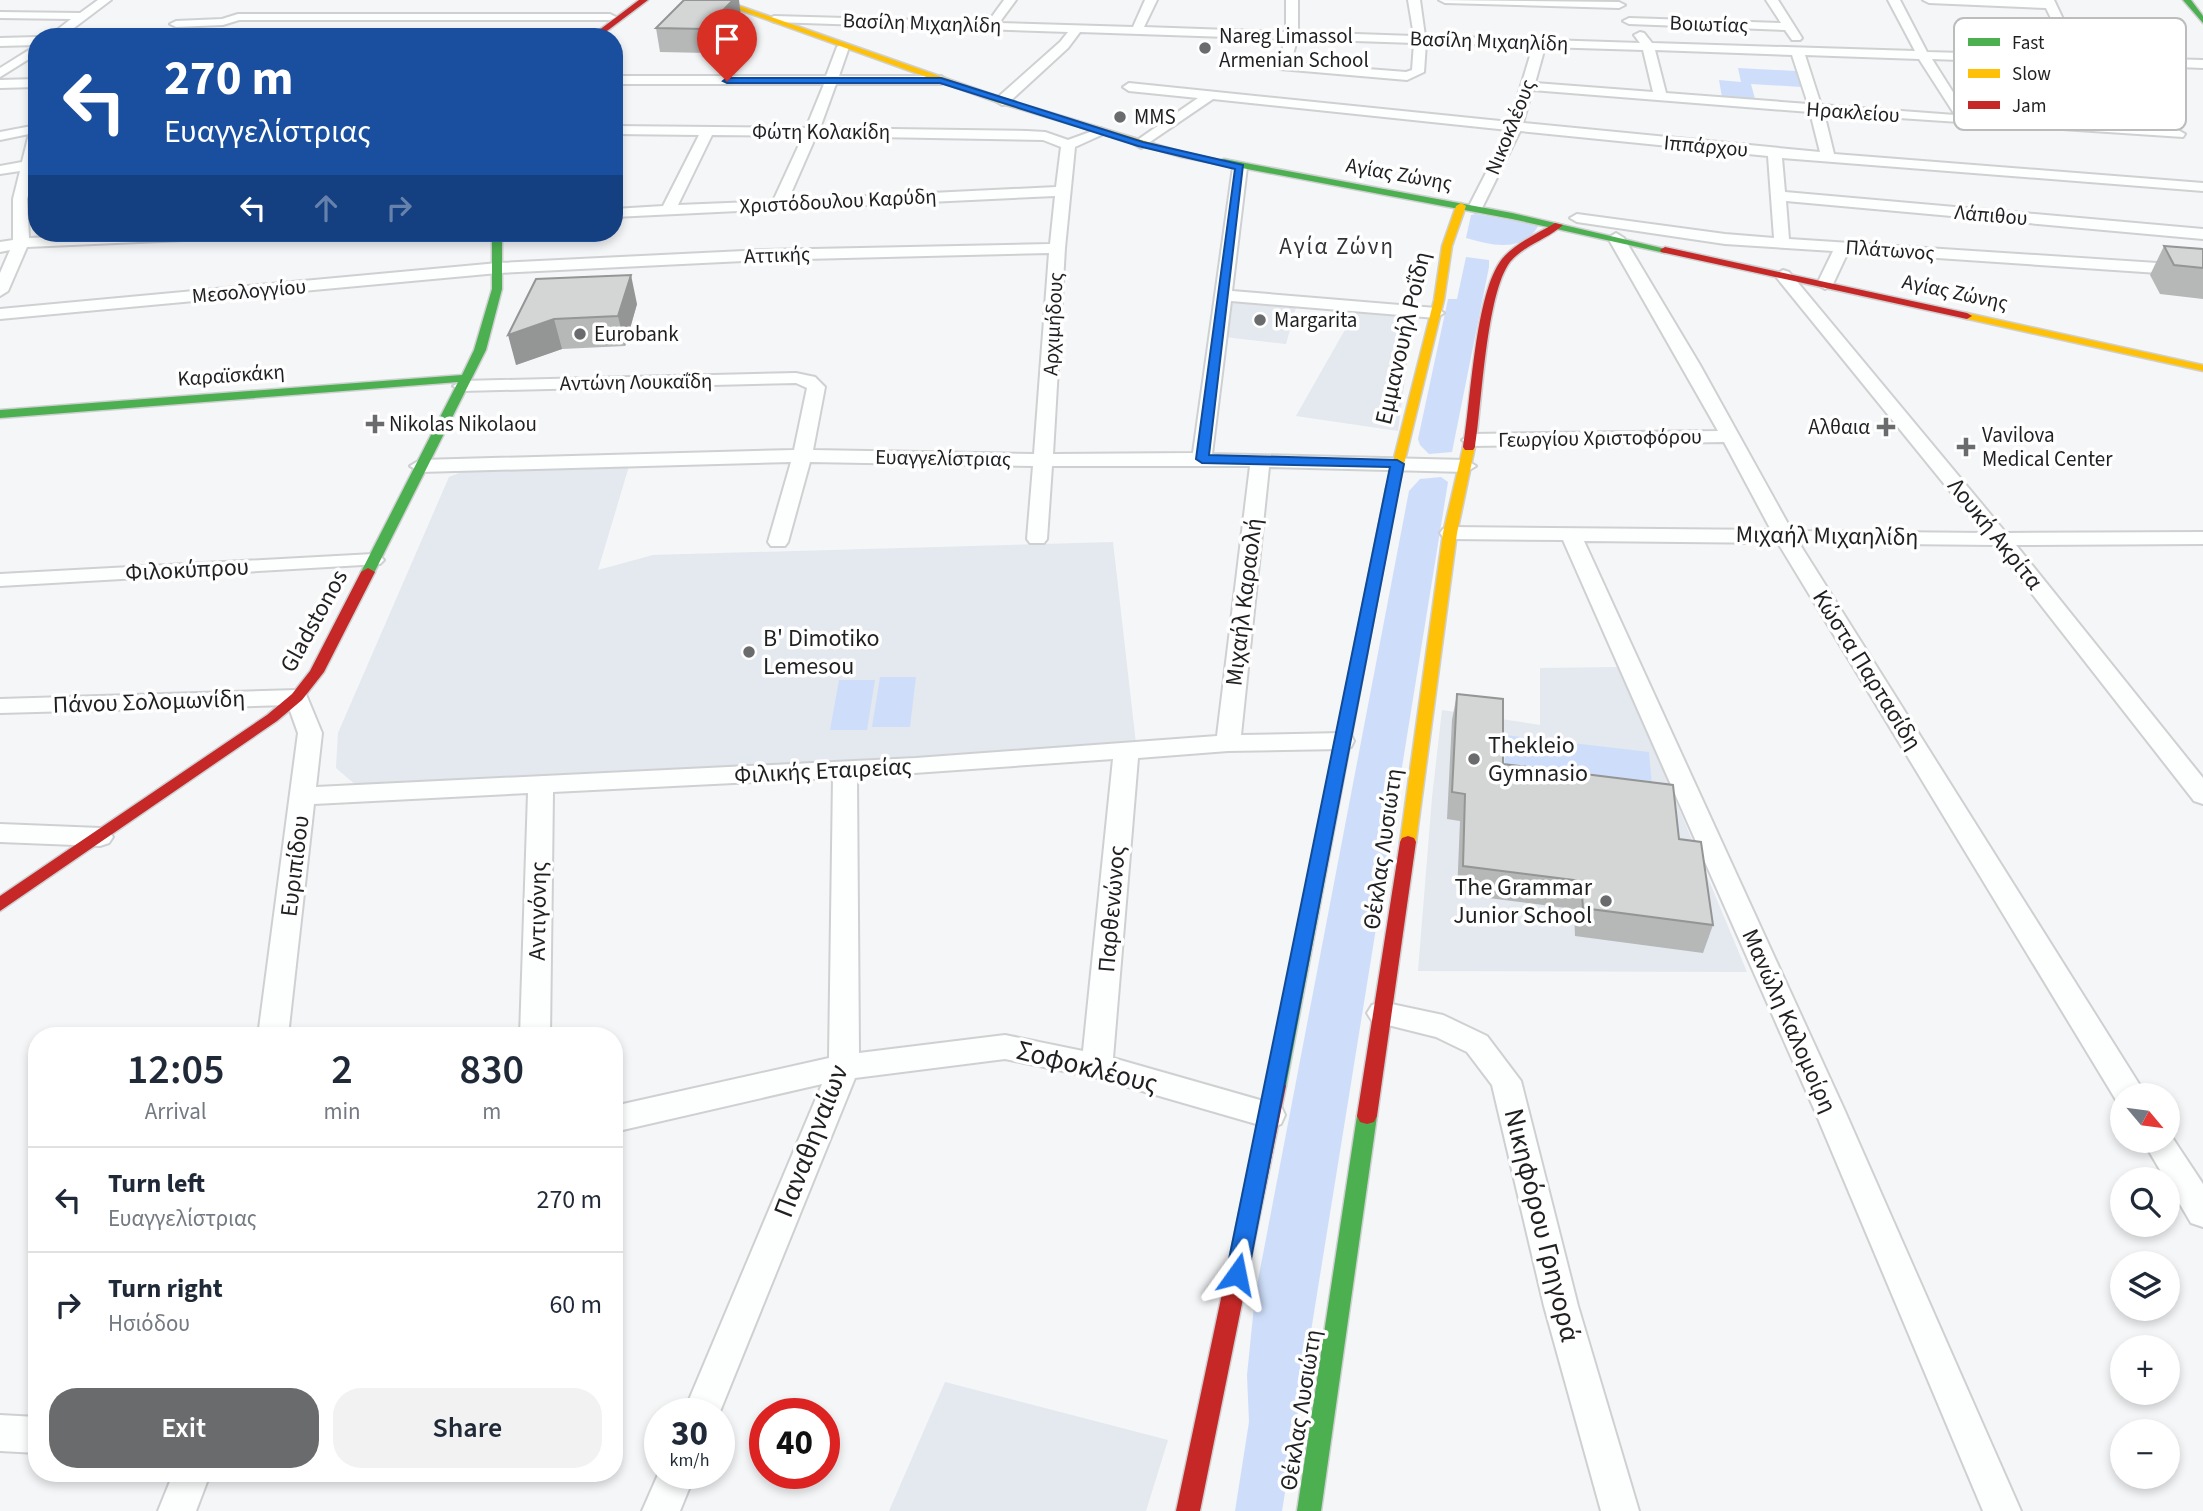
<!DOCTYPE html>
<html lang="en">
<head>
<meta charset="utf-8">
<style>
  :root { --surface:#fff; --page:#f2f2f3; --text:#1f2937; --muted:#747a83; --line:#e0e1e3; --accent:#6a6b6d }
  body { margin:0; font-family:"Source Sans 3",sans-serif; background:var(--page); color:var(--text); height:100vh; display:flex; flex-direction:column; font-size:26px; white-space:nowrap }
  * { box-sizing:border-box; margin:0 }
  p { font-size:23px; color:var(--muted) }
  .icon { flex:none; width:38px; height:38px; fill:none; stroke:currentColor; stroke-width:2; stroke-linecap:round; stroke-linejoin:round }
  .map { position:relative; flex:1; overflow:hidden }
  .panel { position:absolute; left:28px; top:1027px; width:595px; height:455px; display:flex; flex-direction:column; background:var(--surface); border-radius:28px; box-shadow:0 4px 10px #0003 }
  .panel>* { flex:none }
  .hud { position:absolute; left:28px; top:28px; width:595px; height:214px; border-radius:28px; box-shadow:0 4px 10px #0003; background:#1a4fa0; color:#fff; overflow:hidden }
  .needle { width:46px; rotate:119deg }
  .tools { position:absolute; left:2110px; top:1083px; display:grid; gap:14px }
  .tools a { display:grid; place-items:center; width:70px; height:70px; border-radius:50%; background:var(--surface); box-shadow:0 4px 10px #0003; font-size:35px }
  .speed { position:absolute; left:644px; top:1398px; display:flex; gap:14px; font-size:35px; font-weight:700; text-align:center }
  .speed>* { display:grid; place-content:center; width:91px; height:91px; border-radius:50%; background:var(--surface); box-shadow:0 4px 10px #0003; line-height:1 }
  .speed small { font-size:18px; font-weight:400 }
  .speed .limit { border:10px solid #d22; background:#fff; color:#111 }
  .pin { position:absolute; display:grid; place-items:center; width:60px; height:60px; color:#fff; margin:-72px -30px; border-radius:50% 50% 50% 0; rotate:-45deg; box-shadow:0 0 7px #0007 }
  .pin .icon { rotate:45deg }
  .me { position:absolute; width:77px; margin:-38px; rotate:12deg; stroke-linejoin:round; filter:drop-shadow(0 0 5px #0008) }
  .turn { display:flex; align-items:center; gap:24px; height:147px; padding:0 21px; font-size:32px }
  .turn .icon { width:91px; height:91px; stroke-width:2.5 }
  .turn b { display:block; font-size:49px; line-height:60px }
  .lanes { display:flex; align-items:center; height:66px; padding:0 21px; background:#0003; justify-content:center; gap:35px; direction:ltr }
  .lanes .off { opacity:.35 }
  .eta { display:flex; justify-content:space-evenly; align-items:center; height:119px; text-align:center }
  .eta b { font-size:42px; font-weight:600; line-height:49px }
  .button { display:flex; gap:14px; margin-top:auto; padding:14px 21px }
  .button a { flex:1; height:80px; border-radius:28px; background:var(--accent); color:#fff; font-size:28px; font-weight:600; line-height:80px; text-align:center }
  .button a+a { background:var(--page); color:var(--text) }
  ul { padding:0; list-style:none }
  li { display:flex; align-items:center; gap:21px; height:105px; padding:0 21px; border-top:2px solid var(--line) }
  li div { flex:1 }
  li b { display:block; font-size:26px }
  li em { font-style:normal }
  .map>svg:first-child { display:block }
</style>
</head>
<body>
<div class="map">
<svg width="2203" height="1511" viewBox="0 0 2203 1511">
  <rect width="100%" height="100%" fill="#f4f6f8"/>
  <g fill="#e4e8ef">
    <path d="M1238,300L1297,304L1286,344L1225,337L1228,302Z"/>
    <path d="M1359,305L1414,312L1398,431L1296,416Z"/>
    <path d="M629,466L598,570L653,555L1113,542L1136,744L714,771L357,786L336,768L338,733L449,477L464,471Z"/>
    <path d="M1620,667L1747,972L1418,971L1432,798L1442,710L1540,725V668Z"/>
    <path d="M945,1382L1168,1440L1146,1511H889Z"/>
  </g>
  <g fill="#cedefa">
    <path d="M1738,68L1796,71L1801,87L1751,84L1755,99L1722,97L1719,80L1741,82Z"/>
    <path d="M1476,214L1539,225C1522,254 1492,245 1466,238L1471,215Z"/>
    <path d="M1466,257L1489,260V267L1452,452L1429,454L1420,445L1418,439L1448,299H1457Z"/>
    <path d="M1441,477L1448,482L1282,1511H1235L1249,1422L1247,1375L1255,1296L1409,491L1420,479Z"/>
    <path d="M880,677H916L910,727H872Z"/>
    <path d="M839,680H875L867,730H830Z"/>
    <path d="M1505,735L1649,752L1654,807L1505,788Z"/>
  </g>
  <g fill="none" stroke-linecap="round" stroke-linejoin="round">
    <g stroke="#cfd0d2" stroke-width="4">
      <g id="street">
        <path d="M98,0H111L62,37H48L71,19L0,18V12L80,13Z"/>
        <path d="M1004,0H1016L999,23L1133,27L1145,0H1157L1144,27L1286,32V0H1298V32L1414,36L1408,0H1420L1425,36L1640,43L1634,35L1640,32L1644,33L1652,43L1915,51L1888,0H1900L1927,52L2069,56L2046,8L1929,3L1923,0H2054L2081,57L2203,60V68L2128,65L2146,87L2140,91L2136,90L2115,65L2085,64L2115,126L2178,130L2185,134L2183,137L1824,113L1834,154L2203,183V191L1782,158L1785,192L2203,229V239L1786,201L1789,239L2203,266V276L1848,252L1833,284L1825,289L1817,284L1833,251L1725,244L1577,222L1570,218L1577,214L1725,234L1774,238L1768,156L1520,131L1482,208L1475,212L1468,208L1508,130L1213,99L1141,148L1134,144L1136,141L1198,98L1129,91L1123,87L1129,83L1510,122L1533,46L1426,43L1424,72L1407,80L1280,69L1278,66L1285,39L1080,32L1068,48L1007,104L1002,105L996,101L997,98L1060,42L1068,32L774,22L768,19L774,16L988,22ZM1297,39L1414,43L1412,70L1406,72L1291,63ZM1545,47L1643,50L1653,92L1535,83ZM1655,50L1792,55L1808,104L1666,93ZM1805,55L1919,59L1955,115L1821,105ZM1932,59L2072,64L2101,125L1968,116ZM1532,90L1810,112L1820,152L1523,123Z"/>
        <path d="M1439,0L1619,2L1625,5L1619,8L1445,3Z"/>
        <path d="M1766,0H1778L1802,38L1800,40H1792L1785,30L1629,24L1623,21L1629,18L1781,23Z"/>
        <path d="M238,14H610L616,17L610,20H239L223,25L176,27L170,24L176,21L222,19Z"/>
        <path d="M37,37V45L0,46V38Z"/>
        <path d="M843,43L849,47L839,76H941L947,80L941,84H836L820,128L1027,131L1045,132L1068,140L1101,128L1108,132L1075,147L1065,248L1053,454L1193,453L1233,167L1240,163L1247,167L1232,291L1436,308L1444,313L1436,318L1231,301L1212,454L1466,460L1476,466L1466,472L1269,467L1241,735L1342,733L1351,735L1354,741L1351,747L1342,749L1228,751L1138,758L1113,1058L1281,1106L1285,1115L1281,1124L1270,1128L1097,1078L1005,1059L855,1078L719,1414H683L822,1084L614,1132V1106L829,1058L833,778L553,792L550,1036H520L528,793L314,804L288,1036H258L298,733L288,705L0,713V699L297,690L305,692L322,733L316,787L916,758L1217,736L1250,466H1052L1047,539L1044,543H1030L1027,539L1033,466L810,462L788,542L785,546H771L768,542L791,462L420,472L410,466L420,460L794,450L807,388L796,383L462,391L453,386L462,381L796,373L815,377L825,387L813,450L1034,454L1049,253L764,260L498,273L0,319V309L498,263L764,250L1050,244L1055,196L614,217V209L663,206L699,135L614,134V126L806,128L824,84H614V76H826L837,47ZM712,135L803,136L773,201L678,205ZM816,136L1043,140L1061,147L1056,187L788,200ZM1113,759L1083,1051L1005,1035L859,1053L857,777Z"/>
        <path d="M37,45V54L0,77V68Z"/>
        <path d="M37,79V87L0,88V80Z"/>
        <path d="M37,125V168L27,199L29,238L138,233H236L228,238L27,247L8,291L0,296V273L10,250L0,252V242L13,240V199L20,171L0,174V166L22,162L29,134L0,140V132Z"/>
        <path d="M1616,233L1624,238L1700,365L1792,531L1984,533L1777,278L1775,275L1783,270L1789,272L2006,533L2203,532V544L2016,545L2203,778V804L2194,801L1994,545L1799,543L2141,1087L2145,1096H2123V1106L2119,1105L1778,543L1584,541L1844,1109L2021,1511H1983L1814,1109L1563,540L1450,539L1443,537L1440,533L1443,529L1450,527L1771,530L1724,442L1471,446L1462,440L1471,434L1718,431L1608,238Z"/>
        <path d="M373,554L380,556L384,560L380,564L0,586V574Z"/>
        <path d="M0,824L100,828L109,831L113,837L109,843L100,846L0,842Z"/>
        <path d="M1382,1002L1443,1015L1487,1036L1521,1081L1578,1306L1639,1511H1601L1544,1306L1492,1085L1467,1052L1436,1037L1372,1021L1367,1013L1372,1005Z"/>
        <path d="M2168,1131L2203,1184V1227L2191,1223L2143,1141H2168Z"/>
        <path d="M0,1415L37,1417V1453L0,1451Z"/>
        <path d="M660,1470V1474H695L680,1511H642Z"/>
        <path d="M173,1474H210L196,1511H158Z"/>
      </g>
    </g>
    <g stroke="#cfd0d2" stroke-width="3">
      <g id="fast">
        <path d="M2183,0H2191L2203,16V23Z"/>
        <path d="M1224,159L1512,213L1670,250L1665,253L1512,219L1221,164V160Z"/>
        <path d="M492,233H502V289L486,350L373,575L368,576L361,572L458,382L0,418V410L462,375L474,350L492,289Z"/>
        <path d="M1392,485L1398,489L1286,1086L1283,1092L1276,1094L1269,1092L1266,1086L1386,489Z"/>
        <path d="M1367,1108L1374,1110L1377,1116L1321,1511H1297L1357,1116L1360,1110Z"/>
      </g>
    </g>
    <g stroke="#cfd0d2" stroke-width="3">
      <g id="slow">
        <path d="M712,0H723L1005,99L1185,153L1228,162L1224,165L1181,157L999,103Z"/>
        <path d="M1461,203L1466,206L1452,246L1444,300L1398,489L1392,493L1386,489L1434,300L1442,246L1456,206Z"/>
        <path d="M1967,313L2203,365V371L1963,318V314Z"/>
        <path d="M1469,443L1475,447L1457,533L1416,842L1414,846H1402L1400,842L1443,533L1463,447Z"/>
      </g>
    </g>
    <g stroke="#cfd0d2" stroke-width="3">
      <g id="jam">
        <path d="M639,0H648L599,37H590Z"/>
        <path d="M1555,223L1563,225C1548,239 1524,245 1510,262C1486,294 1482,404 1475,447L1473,450H1465L1463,447C1471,401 1475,293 1502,259C1515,243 1537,234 1555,223Z"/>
        <path d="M1665,247L1967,313L1972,316L1967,319L1661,252L1660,250Z"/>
        <path d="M368,568L375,572L324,672L302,700L277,721L0,911V896L267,715L292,694L310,671L361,572Z"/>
        <path d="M1408,836L1414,838L1416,842L1377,1116L1374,1122L1367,1124L1360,1122L1357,1116L1400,842L1402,838Z"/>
        <path d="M1276,1078L1283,1080L1286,1086L1200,1511H1176L1266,1086L1269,1080Z"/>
      </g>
    </g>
    <use href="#street" fill="#fdfefe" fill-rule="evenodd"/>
    <use href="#fast" fill="#4caf50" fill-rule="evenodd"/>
    <use href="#slow" fill="#ffc107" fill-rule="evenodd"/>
    <use href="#jam" fill="#c62828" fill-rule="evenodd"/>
  </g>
  <g fill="#b6b7b7">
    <path d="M741,17L708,53L660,52L656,28Z"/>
    <path d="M2164,246L2203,249V299L2160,294L2150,275Z"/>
    <path d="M536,279L637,304L625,346L562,349L516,365Z"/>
    <path d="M1457,694L1503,764L1679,839L1713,925L1703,953L1575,936L1574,909L1457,894L1460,821L1447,819L1452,720Z"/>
  </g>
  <g fill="#949595">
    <path d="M733,0H739L741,17L708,53L705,29Z"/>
    <path d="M631,275L637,304L625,346L618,316Z"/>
    <path d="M554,319L562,349L516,365L508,335Z"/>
  </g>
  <g fill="#d4d5d5" stroke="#949595" stroke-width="2">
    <path d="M684,0H733L705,29L656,28Z"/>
    <path d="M2164,246L2203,249V268L2174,265Z"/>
    <path d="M631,275L618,316L554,319L508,335L536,279Z"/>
    <path d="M1457,694L1503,699V764L1673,785L1679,839L1701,842L1713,925L1583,908L1581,881L1463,866L1465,794L1452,792Z"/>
  </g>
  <path fill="#1a73e8" stroke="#114b97" stroke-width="2" d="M941,78L1143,142L1243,165L1209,455L1397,460L1404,464L1248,1274L1245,1281L1237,1284L1230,1281L1226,1274L1390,467L1202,463L1196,459L1235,169L1138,146L940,83H727L723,81L727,78Z"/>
  <g fill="#6a6b6d" stroke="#fff" stroke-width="2.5">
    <circle cx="1205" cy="48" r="7"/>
    <circle cx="1120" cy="117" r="7"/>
    <circle cx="1260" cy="320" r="7"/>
    <circle cx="580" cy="334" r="7"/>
    <path d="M371.5 413.5h7v7h7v7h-7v7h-7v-7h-7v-7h7z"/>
    <path d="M1882.5 416.5h7v7h7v7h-7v7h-7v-7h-7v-7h7z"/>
    <path d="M1962.5 436.5h7v7h7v7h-7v7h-7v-7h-7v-7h7z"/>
    <circle cx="749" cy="652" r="7"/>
    <circle cx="1474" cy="759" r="7"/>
    <circle cx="1606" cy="901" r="7"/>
  </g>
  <g text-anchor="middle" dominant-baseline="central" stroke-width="7" stroke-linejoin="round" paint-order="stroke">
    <g font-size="21" fill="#1f2022" stroke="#fff">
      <text transform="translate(922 23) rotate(2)">Βασίλη Μιχαηλίδη</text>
      <text transform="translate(1709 24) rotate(2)">Βοιωτίας</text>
      <text transform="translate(1489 41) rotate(2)">Βασίλη Μιχαηλίδη</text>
      <text transform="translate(1853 112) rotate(4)">Ηρακλείου</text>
      <text transform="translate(1510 127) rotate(-68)">Νικοκλέους</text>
      <text x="821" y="132">Φώτη Κολακίδη</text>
      <text transform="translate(1706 146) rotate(5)">Ιππάρχου</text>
      <text transform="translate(1399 174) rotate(10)">Αγίας Ζώνης</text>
      <text transform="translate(838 201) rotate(-3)">Χριστόδουλου Καρύδη</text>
      <text transform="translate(1991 215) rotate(5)">Λάπιθου</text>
      <text transform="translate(1890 250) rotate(4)">Πλάτωνος</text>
      <text transform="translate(777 255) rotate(-2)">Αττικής</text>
      <text transform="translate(249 291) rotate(-5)">Μεσολογγίου</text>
      <text transform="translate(1955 292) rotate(12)">Αγίας Ζώνης</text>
      <text transform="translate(1053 324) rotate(-87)">Αρχιμήδους</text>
      <text transform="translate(231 375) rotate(-4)">Καραϊσκάκη</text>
      <text transform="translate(636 382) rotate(-1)">Αντώνη Λουκαΐδη</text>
      <text transform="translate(1600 438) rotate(-1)">Γεωργίου Χριστοφόρου</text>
      <text transform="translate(943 458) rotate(1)">Ευαγγελίστριας</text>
    </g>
    <g font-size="21" fill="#1f2022" stroke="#fff" text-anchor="start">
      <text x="1219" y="36">Nareg Limassol<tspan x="1219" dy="24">Armenian School</tspan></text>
      <text x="1134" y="117">MMS</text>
      <text x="1274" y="320">Margarita</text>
      <text x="594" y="334">Eurobank</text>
      <text x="389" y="424">Nikolas Nikolaou</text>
      <text x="1870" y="427" text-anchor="end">Αλθαια</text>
      <text x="1982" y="435">Vavilova<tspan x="1982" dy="24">Medical Center</tspan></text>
    </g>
    <g font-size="23" letter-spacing="2" fill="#323438" stroke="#fff">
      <text x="1337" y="246">Αγία Ζώνη</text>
    </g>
    <g font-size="24" fill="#1f2022" stroke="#fff">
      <text transform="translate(1403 338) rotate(-77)">Εμμανουήλ Ροΐδη</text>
      <text transform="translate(1995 534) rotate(51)">Λουκή Ακρίτα</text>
      <text transform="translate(1827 536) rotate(1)">Μιχαήλ Μιχαηλίδη</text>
      <text transform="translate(187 570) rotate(-3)">Φιλοκύπρου</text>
      <text transform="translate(1244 602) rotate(-83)">Μιχαήλ Καραολή</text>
      <text transform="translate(314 621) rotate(-61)">Gladstonos</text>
      <text transform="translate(1867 670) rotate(58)">Κώστα Παρτασίδη</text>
      <text transform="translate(149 702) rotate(-2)">Πάνου Σολομωνίδη</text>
      <text transform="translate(823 771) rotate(-3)">Φιλικής Εταιρείας</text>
      <text transform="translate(1383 849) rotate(-82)">Θέκλας Λυσιώτη</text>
      <text transform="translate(295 866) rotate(-83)">Ευριπίδου</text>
      <text transform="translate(1112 909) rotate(-85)">Παρθενώνος</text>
      <text transform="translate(538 911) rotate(-89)">Αντιγόνης</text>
      <text transform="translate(1789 1021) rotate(66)">Μανώλη Καλομοίρη</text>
      <text transform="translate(1301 1410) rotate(-81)">Θέκλας Λυσιώτη</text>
    </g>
    <g font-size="24" fill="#1f2022" stroke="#fff" text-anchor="start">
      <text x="763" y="638">B' Dimotiko<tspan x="763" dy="28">Lemesou</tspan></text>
      <text x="1488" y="745">Thekleio<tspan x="1488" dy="28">Gymnasio</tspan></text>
      <text x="1592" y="887" text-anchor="end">The Grammar<tspan x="1592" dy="28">Junior School</tspan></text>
    </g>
    <g font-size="28" fill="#1f2022" stroke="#fff">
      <text transform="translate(1087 1067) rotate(14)">Σοφοκλέους</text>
      <text transform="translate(811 1141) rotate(-69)">Παναθηναίων</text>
      <text transform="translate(1542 1225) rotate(76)">Νικηφόρου Γρηγορά</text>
    </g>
  </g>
  <rect x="1954" y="18" width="232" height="112" rx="10" fill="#fff" stroke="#bcbcbd" stroke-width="2"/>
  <rect x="1968" y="38" width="32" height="8" fill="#4caf50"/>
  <rect x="1968" y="69" width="32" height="9" fill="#ffc107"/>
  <rect x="1968" y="101" width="32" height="8" fill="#c62828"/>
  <g font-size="19" fill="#1f2022">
    <text x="2012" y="49">Fast</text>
    <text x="2012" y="80">Slow</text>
    <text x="2012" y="112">Jam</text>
  </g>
</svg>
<div class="tools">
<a><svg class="needle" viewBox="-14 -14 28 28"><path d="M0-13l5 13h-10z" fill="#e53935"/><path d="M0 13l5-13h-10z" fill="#747a83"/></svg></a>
<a><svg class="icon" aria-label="search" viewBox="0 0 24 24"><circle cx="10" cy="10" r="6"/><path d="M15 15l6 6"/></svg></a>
<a><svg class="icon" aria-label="layers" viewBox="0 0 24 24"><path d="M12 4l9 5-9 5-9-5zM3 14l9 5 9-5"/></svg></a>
<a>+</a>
<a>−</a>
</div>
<div class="speed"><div>30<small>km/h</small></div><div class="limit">40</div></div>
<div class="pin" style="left:727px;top:81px;background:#d93025"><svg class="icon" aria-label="arrive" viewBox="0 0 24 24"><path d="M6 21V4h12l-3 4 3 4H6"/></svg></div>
<svg class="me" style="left:1237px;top:1274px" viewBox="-20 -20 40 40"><path d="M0-17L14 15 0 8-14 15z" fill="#1a73e8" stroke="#fff" stroke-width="4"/></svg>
<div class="hud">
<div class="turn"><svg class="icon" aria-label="left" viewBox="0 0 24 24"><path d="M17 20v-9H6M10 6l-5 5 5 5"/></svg><div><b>270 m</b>Ευαγγελίστριας</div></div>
<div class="lanes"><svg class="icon" aria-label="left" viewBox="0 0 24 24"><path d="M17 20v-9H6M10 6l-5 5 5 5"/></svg><svg class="icon off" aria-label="ahead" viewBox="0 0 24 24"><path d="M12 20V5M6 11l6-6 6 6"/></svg><svg class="icon off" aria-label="right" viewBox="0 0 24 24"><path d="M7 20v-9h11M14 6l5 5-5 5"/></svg></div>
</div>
<section class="panel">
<div class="eta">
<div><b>12:05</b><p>Arrival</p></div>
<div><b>2</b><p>min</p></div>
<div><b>830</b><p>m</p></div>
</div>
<ul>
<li><svg class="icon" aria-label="left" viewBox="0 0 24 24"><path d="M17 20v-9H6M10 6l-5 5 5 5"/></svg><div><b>Turn left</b><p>Ευαγγελίστριας</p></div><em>270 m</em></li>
<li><svg class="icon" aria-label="right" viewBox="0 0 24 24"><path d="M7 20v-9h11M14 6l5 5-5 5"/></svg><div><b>Turn right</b><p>Ησιόδου</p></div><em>60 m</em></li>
</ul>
<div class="button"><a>Exit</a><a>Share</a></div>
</section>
</div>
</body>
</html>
